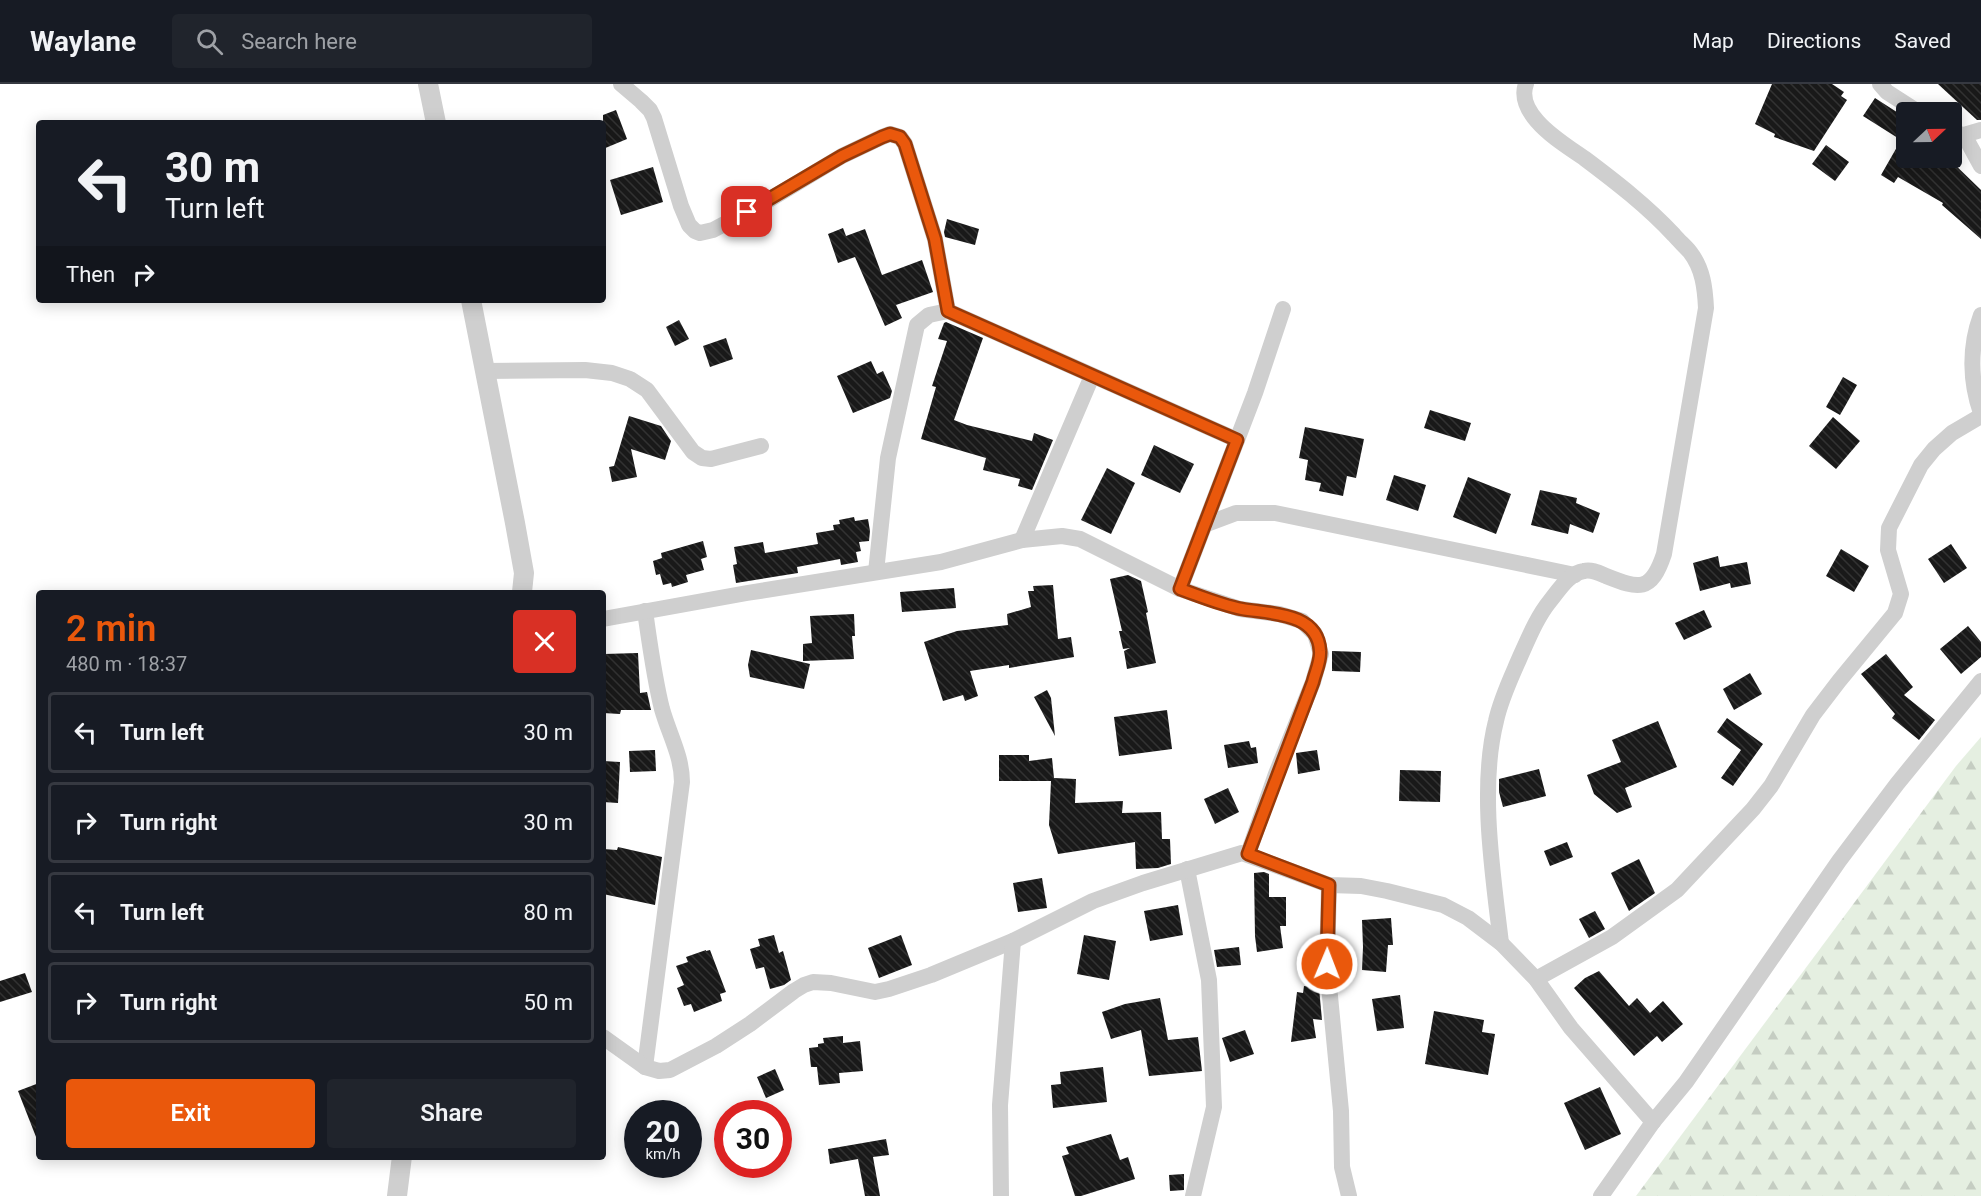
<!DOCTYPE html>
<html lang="en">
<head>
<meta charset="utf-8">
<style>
  :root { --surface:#171b24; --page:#20242c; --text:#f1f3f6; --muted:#9ea1a6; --line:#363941; --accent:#ea580c }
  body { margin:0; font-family:Roboto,sans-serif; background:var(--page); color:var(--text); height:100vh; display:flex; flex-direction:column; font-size:22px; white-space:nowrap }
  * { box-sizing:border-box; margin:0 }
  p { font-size:20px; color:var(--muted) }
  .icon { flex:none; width:33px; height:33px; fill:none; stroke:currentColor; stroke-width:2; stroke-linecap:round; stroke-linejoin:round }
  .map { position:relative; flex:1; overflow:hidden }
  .sheet { position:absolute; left:36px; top:506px; width:570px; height:570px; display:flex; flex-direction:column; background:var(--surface); border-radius:6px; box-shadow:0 3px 15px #0003 }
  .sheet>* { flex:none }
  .hud { position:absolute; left:36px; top:36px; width:570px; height:183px; border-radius:6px; box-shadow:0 3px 15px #0003; background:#171b24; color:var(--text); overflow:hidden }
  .needle { width:39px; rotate:68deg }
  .fabs { position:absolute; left:1896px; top:18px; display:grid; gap:12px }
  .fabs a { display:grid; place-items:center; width:66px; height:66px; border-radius:6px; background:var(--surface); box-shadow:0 3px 15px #0003; font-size:30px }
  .speed { position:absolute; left:624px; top:1016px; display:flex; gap:12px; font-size:30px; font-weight:700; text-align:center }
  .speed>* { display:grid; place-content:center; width:78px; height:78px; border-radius:50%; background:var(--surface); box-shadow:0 3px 15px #0003; line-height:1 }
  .speed small { font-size:15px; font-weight:400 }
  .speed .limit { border:9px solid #d22; background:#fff; color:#111 }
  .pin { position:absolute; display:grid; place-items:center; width:51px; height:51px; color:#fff; margin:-26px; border-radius:12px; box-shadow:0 3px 9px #0006 }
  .me { position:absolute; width:66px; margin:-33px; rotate:1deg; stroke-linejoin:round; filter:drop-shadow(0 0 4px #0008) }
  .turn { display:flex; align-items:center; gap:21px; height:126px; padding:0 30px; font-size:27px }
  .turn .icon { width:78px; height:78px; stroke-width:2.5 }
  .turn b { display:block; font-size:42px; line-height:51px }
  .then { display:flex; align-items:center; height:57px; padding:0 30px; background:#0003; gap:12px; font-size:22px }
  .round { display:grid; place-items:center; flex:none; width:63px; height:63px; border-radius:6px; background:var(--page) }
  .summary { display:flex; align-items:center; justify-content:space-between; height:102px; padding:0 30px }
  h1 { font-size:36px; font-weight:600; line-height:45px; color:var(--accent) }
  .button { display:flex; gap:12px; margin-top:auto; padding:12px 30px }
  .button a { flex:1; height:69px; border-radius:6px; background:var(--accent); color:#fff; font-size:24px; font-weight:600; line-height:69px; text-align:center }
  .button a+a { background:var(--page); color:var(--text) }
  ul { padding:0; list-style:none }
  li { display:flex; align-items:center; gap:18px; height:81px; margin:0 12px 9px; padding:0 18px; border:3px solid var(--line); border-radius:6px }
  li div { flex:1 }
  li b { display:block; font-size:22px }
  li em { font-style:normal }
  header { display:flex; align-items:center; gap:36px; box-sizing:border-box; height:84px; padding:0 30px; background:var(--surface); border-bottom:2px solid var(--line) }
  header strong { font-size:28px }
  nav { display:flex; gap:33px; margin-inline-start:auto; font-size:21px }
  .search { width:420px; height:54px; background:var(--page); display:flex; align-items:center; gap:15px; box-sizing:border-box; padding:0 21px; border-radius:6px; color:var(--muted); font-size:22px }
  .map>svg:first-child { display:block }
</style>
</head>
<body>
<header>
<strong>Waylane</strong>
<div class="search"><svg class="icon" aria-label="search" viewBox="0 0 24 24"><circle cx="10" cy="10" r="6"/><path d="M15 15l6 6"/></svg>Search here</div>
<nav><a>Map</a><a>Directions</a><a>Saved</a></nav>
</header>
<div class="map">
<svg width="1981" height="1112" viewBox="0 0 1981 1112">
  <defs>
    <pattern id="forest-firs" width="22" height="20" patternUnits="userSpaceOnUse" patternTransform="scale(1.5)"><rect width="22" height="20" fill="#e5efe1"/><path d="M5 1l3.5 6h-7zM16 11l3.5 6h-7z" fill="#c5cdc2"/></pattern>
    <pattern id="building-back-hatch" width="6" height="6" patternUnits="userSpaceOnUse" patternTransform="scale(1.5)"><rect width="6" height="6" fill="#191919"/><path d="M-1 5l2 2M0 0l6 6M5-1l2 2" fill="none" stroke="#323232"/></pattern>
  </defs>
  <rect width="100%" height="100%" fill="#fff"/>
  <path fill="url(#forest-firs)" d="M1981,653V1112H1636L1956,682Z"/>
  <g fill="url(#building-back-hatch)">
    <path d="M1772,0H1832L1844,8L1841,12L1847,16L1814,67L1774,53L1775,50L1755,40Z"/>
    <path d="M1938,0H1981V36H1977Z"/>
    <path d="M1875,14L1906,34V74H1948L1981,106V155L1942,121L1943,119L1898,93L1894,99L1881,91L1901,56L1863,32Z"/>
    <path d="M616,26L627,55L603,65V31Z"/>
    <path d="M1826,61L1849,78L1835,97L1812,80Z"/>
    <path d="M653,83L663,118L621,131L610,96Z"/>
    <path d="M947,135L979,145L975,161L945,153L944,148Z"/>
    <path d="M843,144L846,152L865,145L882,191L922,176L933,208L896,221L902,234L885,242L855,173L838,179L828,150Z"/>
    <path d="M679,236L689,255L675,262L666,243Z"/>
    <path d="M946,238L983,254L954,336L967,341L1032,357L1034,349L1053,356L1032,406L1018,402L1020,395L983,386L986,374L921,355L936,303L932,302L947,257L938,255L944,239Z"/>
    <path d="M726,254L733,275L710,283L703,262Z"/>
    <path d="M871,277L877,290L883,287L892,307L890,314L853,329L837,292Z"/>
    <path d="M1843,293L1857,301L1840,331L1826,323Z"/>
    <path d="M1430,326L1471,339L1465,357L1424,344Z"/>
    <path d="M629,332L661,342L671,357L665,376L631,365L637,393L612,398L609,383L614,382Z"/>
    <path d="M1833,333L1860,357L1836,385L1809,362Z"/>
    <path d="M1305,343L1364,355L1356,394L1347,392L1343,412L1319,407L1321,399L1305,396L1308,376L1299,374Z"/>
    <path d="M1154,361L1194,380L1180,409L1141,391Z"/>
    <path d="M1107,384L1135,399L1111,450L1081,436Z"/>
    <path d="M1394,391L1426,401L1418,427L1386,416Z"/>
    <path d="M1468,393L1511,410L1496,450L1453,433Z"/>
    <path d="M1540,406L1577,414L1576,419L1600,429L1593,449L1570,440L1568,450L1531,441Z"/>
    <path d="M854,433L855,437L868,435L870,447L869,457L859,458L861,467L856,468L858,478L841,481L840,475L797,483L798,489L736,499L733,481L737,480L734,463L763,458L765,469L818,460L816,449L834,446L833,441L840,440L839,436Z"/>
    <path d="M703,457L707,473L701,475L704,486L686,491L688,498L672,503L671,499L663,501L660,490L656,491L653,477L662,474L661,469Z"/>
    <path d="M1951,460L1967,484L1944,499L1928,475Z"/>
    <path d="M1841,465L1869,482L1854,508L1826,492Z"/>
    <path d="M1718,472L1720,483L1747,478L1751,500L1731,504L1730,499L1700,507L1693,479Z"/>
    <path d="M1128,491L1141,497L1148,528L1146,529L1156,579L1127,585L1124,567L1130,564L1123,565L1119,547H1122L1110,495Z"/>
    <path d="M1053,501L1058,555L1071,553L1074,573L1009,584V581L970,587L978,612L965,617L963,611L943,617L924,558L957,547L1008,541L1007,530L1031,523L1028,507H1034L1033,502Z"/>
    <path d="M954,504L956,524L902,528L900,508Z"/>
    <path d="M1704,526L1712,543L1684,556L1675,539Z"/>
    <path d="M854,530L855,552H852L854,575L803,577V560L812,559L810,532Z"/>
    <path d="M1968,542L1981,558V573L1961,590L1940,565Z"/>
    <path d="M751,566L810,580L804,605L750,593L748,581Z"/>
    <path d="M1332,567L1361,568L1360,588L1332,587Z"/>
    <path d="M638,569L640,609L647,608L651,626H621L620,630L603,629V609H606L604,570Z"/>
    <path d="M1886,570L1913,603L1904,611L1935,636L1919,656L1892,634L1895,630L1861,590Z"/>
    <path d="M1750,589L1762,610L1734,626L1723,605Z"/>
    <path d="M1047,606L1051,614L1055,652L1034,613Z"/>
    <path d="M1167,626L1172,665L1119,672L1114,633Z"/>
    <path d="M1727,634L1763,660L1733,702L1721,694L1741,666L1717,648Z"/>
    <path d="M1658,637L1677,683L1625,704L1632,723L1617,729L1594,710L1587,691L1621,678L1612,656Z"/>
    <path d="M1249,657L1251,664L1256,663L1258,679L1228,684L1224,661Z"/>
    <path d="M655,666L656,687L630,688L629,667Z"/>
    <path d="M1317,666L1320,686L1298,690L1296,669Z"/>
    <path d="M999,671H1029V677L1052,674L1054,694L1076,695L1075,719L1123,717L1122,729L1161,728L1162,755H1170L1171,780L1158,784L1136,785L1135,758L1058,770L1049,741L1051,697H999Z"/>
    <path d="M603,677L620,678L618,719L603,718Z"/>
    <path d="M1539,685L1546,712L1503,723L1499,708V695Z"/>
    <path d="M1400,686L1441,687L1440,718L1399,717Z"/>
    <path d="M1228,704L1239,728L1215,740L1204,715Z"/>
    <path d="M1567,758L1573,773L1550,782L1544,767Z"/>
    <path d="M618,763L662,773L655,821L603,810V765L617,766Z"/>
    <path d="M1639,775L1655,809L1629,827L1611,789Z"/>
    <path d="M1264,788L1269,790V813H1286V842H1280L1283,864L1257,868L1255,852L1254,789Z"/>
    <path d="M1042,794L1047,824L1018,828L1013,799Z"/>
    <path d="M1178,821L1183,851L1150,857L1144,827Z"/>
    <path d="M1595,827L1605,845L1589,854L1579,835Z"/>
    <path d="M1391,834L1393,861H1388L1386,888L1362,886L1363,863L1362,836Z"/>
    <path d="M774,851L779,869L783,867L791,896L784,901L770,905L764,883L756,885L750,865L760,862L758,855Z"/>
    <path d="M901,851L912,881L879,894L868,864Z"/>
    <path d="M1084,851L1116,857L1109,896L1077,890Z"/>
    <path d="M1239,863L1241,881L1217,883L1214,866Z"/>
    <path d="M706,866V867L710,866L726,908L720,910L722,917L694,928L691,920L684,922L677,904L684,901L676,882L688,878L686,873Z"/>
    <path d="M1599,887L1629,922L1637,914L1650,929L1663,917L1683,940L1662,958L1657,952L1634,972L1574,904L1585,894Z"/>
    <path d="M25,889L32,908L0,918V897Z"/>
    <path d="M1304,902L1319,904L1322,936L1313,935L1316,954L1291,958L1297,908L1303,909Z"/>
    <path d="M1400,911L1404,944L1377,947L1372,915Z"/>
    <path d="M1160,914L1168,956L1198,953L1202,987L1149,992L1141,946L1111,955L1102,928L1125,920Z"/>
    <path d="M1434,927L1484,936L1482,948L1495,950L1488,991L1425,980Z"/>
    <path d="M1245,946L1254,970L1230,978L1222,954Z"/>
    <path d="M843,952V959L860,957L863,987L839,989L840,999L819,1001L817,983H811L809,964L818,963V960L824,959L823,954Z"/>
    <path d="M1103,983L1107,1018L1053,1024L1051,1001L1061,1000L1060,988Z"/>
    <path d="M775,985L784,1006L766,1014L757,993Z"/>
    <path d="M39,999V1058H38L18,1007Z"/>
    <path d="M1600,1003L1621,1050L1585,1066L1564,1019Z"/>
    <path d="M1111,1050L1120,1076L1128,1073L1135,1095L1081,1112H1075L1062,1072L1069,1070L1066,1063Z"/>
    <path d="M886,1055L889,1071L873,1073L880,1112H865L858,1075L830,1080L828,1065Z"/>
    <path d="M1184,1090V1106L1170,1107L1169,1091Z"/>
  </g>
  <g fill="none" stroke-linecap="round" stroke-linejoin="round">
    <g stroke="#cfcfcf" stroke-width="16">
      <path d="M621,0L641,17L650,26L654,34L681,122L689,141L695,147L700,149L713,146L764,119L842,72L882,53L890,50L900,53L905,60L935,155L948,227"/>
      <path d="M1880,0L1887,8L1918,28"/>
      <path d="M1952,49L1964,51L1981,46"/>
      <path d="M1964,51L1981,82"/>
      <path d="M1981,231C1969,263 1970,298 1981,329"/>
      <path d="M484,287L585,286L612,289L630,295L647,306L693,368L702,374L711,375L761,362"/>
      <path d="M1204,441L1236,429H1275L1575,491"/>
      <path d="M1022,456L1092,292"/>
      <path d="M876,488L888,374L917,241L929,231L948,227L1237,356"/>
      <path d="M1180,505L1255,309L1283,225"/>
      <path d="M645,527C650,561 654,593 662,625C669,650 682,672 682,698L645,983"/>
      <path d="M603,535L747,509L941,478L1022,456L1062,452L1080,455L1180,505L1240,525L1279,530L1302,537L1315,550L1321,570L1313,598L1276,690L1248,770"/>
      <path d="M1187,785L1209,896L1214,1023L1193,1112"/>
      <path d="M1329,801L1327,881L1341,1027L1342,1083L1349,1112"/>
      <path d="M1501,859C1493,791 1479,704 1496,637C1501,614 1511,594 1520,573C1529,553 1537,533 1550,517C1559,506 1569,489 1584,487C1591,485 1599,489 1606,492C1639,505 1651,509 1664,470L1706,224C1705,204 1703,185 1690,168C1685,162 1679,157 1674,151C1647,122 1616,98 1584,74C1568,63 1550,52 1537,37C1528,27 1521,13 1526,0"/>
      <path d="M1536,895L1612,853L1677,806L1753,725L1771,702L1813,631L1839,597L1895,529L1901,510L1888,466L1889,444L1921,381L1934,365L1952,349L1981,332"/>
      <path d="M603,953L645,983L659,987L670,986L716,962L750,940L794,907L804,901L813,898L831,899L875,908L889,905L931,891L1013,857L1093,817L1143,799L1242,769L1329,801L1361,802L1387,807L1443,821L1468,834L1501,859L1536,895L1571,944L1653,1038"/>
      <path d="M1001,1112L1000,1021L1013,857"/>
      <path d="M1601,1112L1653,1038L1686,998L1839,777L1897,700L1981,597"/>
    </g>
    <g stroke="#cfcfcf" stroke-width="20">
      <path d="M428,0L436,39"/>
      <path d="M471,216L515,439L524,489L522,508"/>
      <path d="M397,1112L402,1072"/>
    </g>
  </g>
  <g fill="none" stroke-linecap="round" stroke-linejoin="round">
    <g stroke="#983908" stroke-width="15">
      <path id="route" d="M747,128L842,72L882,53L890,50L900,53L905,60L935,155L948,227L1237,356L1180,505C1200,512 1221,521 1242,525C1270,530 1318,528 1320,567C1321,577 1315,589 1313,598L1248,770L1329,801L1327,880"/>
    </g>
    <use href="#route" stroke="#ea580c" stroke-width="10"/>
  </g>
</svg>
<div class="fabs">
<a><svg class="needle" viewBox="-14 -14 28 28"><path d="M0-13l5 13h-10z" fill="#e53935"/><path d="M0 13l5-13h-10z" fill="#9ea1a6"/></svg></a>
</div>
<div class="speed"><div>20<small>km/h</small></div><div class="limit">30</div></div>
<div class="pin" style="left:747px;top:128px;background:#d93025"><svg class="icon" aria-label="arrive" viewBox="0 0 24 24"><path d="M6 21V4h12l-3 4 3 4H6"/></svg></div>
<svg class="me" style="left:1327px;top:880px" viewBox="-20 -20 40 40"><circle r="17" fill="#ea580c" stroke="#fff" stroke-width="3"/><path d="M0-11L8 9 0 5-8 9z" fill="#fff"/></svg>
<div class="hud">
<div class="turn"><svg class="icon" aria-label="left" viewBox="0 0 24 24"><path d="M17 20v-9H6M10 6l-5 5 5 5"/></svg><div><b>30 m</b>Turn left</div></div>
<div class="then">Then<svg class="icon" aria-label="right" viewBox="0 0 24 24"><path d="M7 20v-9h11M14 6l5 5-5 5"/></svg></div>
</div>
<section class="sheet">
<div class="summary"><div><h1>2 min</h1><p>480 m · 18:37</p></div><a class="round" style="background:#d93025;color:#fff"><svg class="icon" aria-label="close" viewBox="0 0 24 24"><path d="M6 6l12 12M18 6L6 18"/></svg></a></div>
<ul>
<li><svg class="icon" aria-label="left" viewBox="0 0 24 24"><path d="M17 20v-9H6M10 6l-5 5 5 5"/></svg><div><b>Turn left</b></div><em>30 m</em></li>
<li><svg class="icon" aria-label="right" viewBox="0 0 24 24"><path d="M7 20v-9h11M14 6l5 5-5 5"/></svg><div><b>Turn right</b></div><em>30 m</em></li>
<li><svg class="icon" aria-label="left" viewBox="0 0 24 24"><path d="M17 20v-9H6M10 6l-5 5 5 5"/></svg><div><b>Turn left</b></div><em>80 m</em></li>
<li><svg class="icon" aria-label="right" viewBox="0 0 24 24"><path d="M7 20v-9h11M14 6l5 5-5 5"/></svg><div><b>Turn right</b></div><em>50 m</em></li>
</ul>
<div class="button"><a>Exit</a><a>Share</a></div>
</section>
</div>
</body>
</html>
